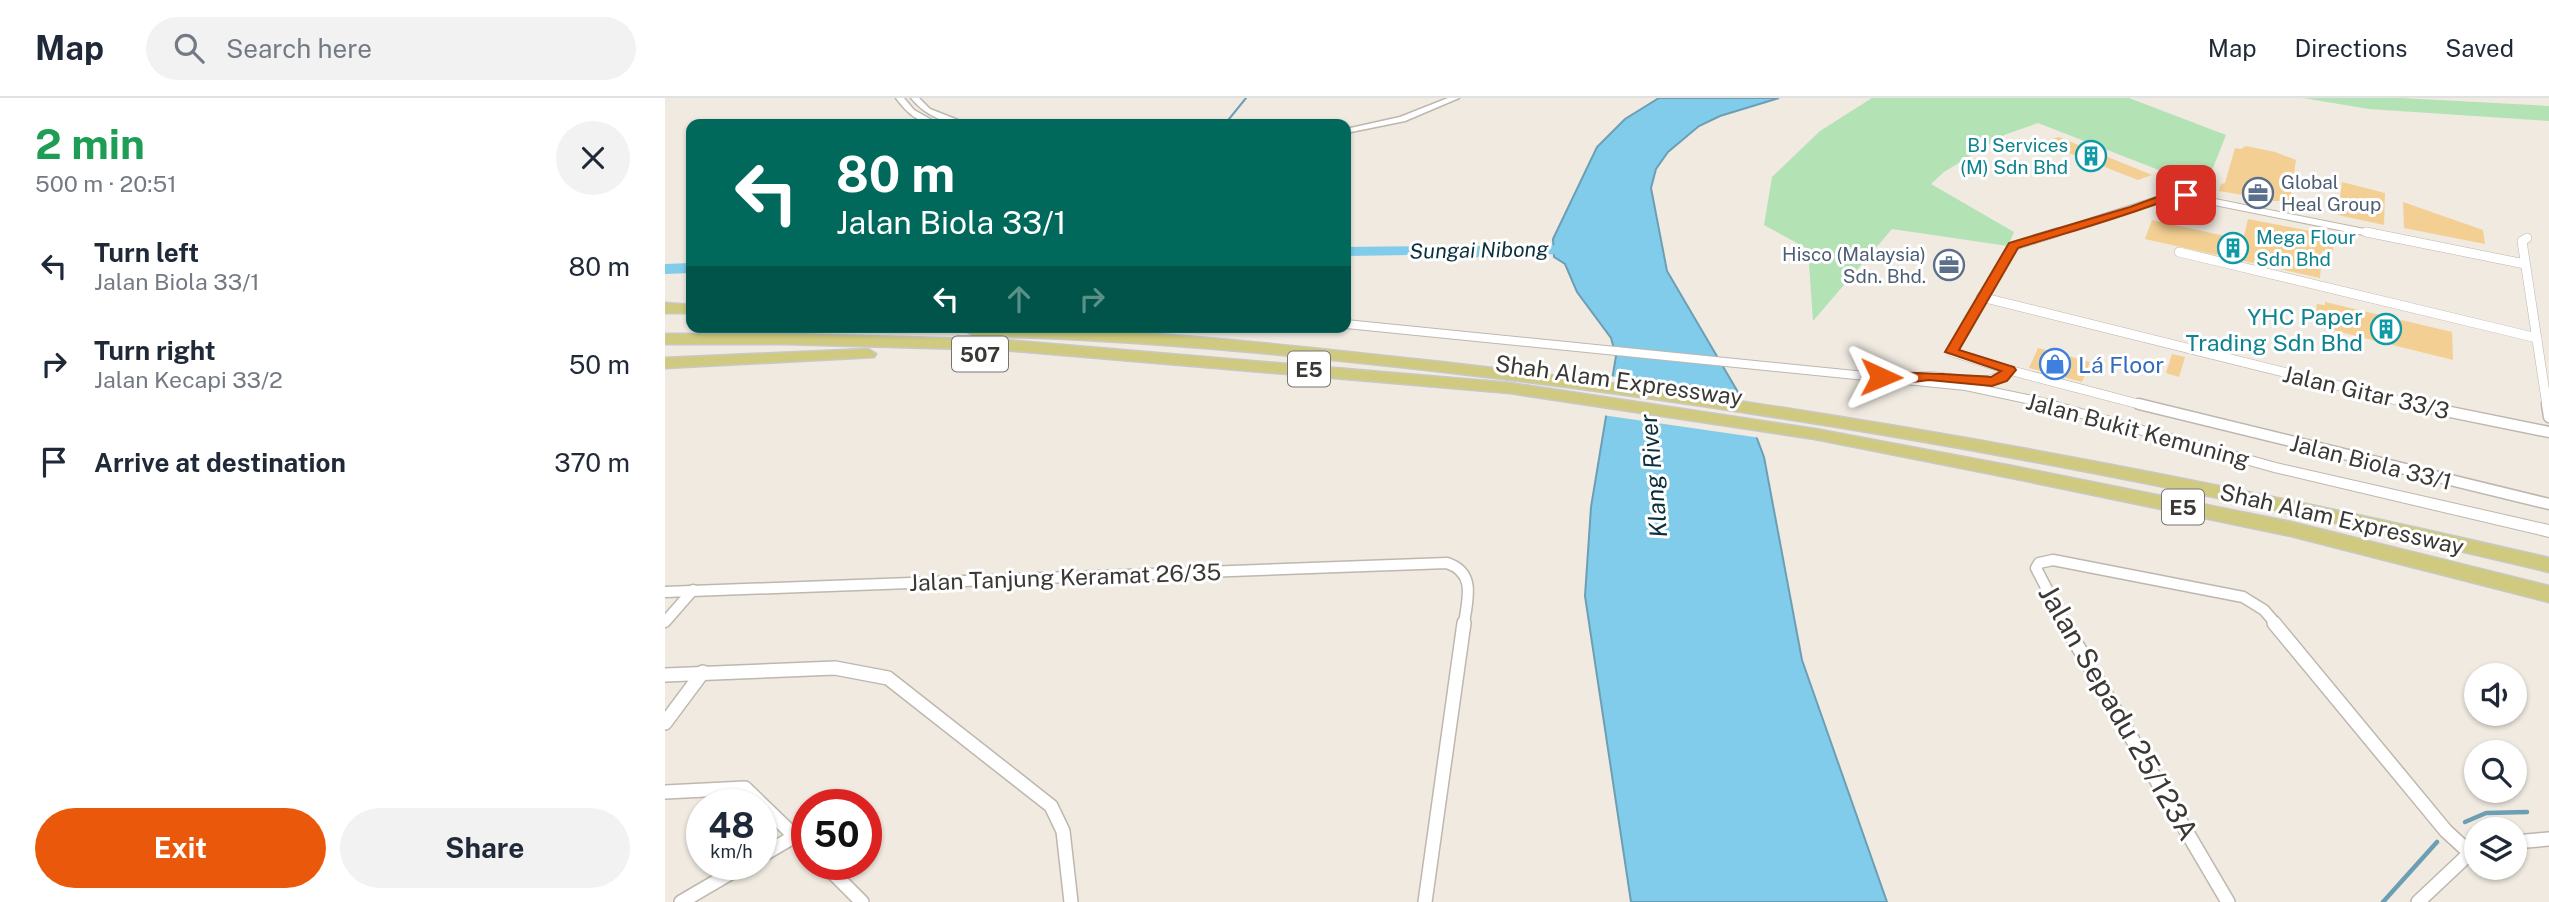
<!DOCTYPE html>
<html lang="en">
<head>
<meta charset="utf-8">
<style>
  :root { --surface:#fff; --page:#f2f2f3; --text:#1f2937; --muted:#747a83; --line:#e0e1e3; --accent:#ea580c }
  body { margin:0; font-family:"Public Sans",sans-serif; background:var(--page); color:var(--text); height:100vh; display:flex; flex-direction:column; font-size:26px; white-space:nowrap }
  * { box-sizing:border-box; margin:0 }
  p { font-size:23px; color:var(--muted) }
  .icon { flex:none; width:38px; height:38px; fill:none; stroke:currentColor; stroke-width:2; stroke-linecap:round; stroke-linejoin:round }
  .map { position:relative; flex:1; overflow:hidden }
  .details { display:flex; flex-direction:column; background:var(--surface); width:665px }
  .details>* { flex:none }
  .guide { position:absolute; left:21px; top:21px; width:665px; height:214px; border-radius:14px; box-shadow:0 2px 5px #0004; background:#00695c; color:#fff; overflow:hidden }
  .tools { position:absolute; left:1799px; top:565px; display:grid; gap:14px }
  .tools a { display:grid; place-items:center; width:63px; height:63px; border-radius:50%; background:var(--surface); box-shadow:0 2px 5px #0004; font-size:35px }
  .speed { position:absolute; left:21px; top:691px; display:flex; gap:14px; font-size:35px; font-weight:700; text-align:center }
  .speed>* { display:grid; place-content:center; width:91px; height:91px; border-radius:50%; background:var(--surface); box-shadow:0 2px 5px #0004; line-height:1 }
  .speed small { font-size:18px; font-weight:400 }
  .speed .limit { border:10px solid #d22; background:#fff; color:#111 }
  .pin { position:absolute; display:grid; place-items:center; width:60px; height:60px; color:#fff; margin:-30px; border-radius:14px; box-shadow:0 4px 10px #0006 }
  .me { position:absolute; width:77px; margin:-38px; rotate:91deg; stroke-linejoin:round; filter:drop-shadow(0 0 5px #0008) }
  .turn { display:flex; align-items:center; gap:24px; height:147px; padding:0 35px; font-size:32px }
  .turn .icon { width:91px; height:91px; stroke-width:2.5 }
  .turn b { display:block; font-size:49px; line-height:60px }
  .lanes { display:flex; align-items:center; height:66px; padding:0 35px; background:#0003; justify-content:center; gap:35px; direction:ltr }
  .lanes .off { opacity:.35 }
  .round { display:grid; place-items:center; flex:none; width:74px; height:74px; border-radius:37px; background:var(--page) }
  .overview { display:flex; align-items:center; justify-content:space-between; height:119px; padding:0 35px }
  h1 { font-size:42px; font-weight:700; line-height:52px; color:#1e9e55 }
  .cta { display:flex; gap:14px; margin-top:auto; padding:14px 35px }
  .cta a { flex:1; height:80px; border-radius:42px; background:var(--accent); color:#fff; font-size:28px; font-weight:700; line-height:80px; text-align:center }
  .cta a+a { background:var(--page); color:var(--text) }
  ul { padding:0; list-style:none }
  li { display:flex; align-items:center; gap:21px; height:98px; padding:0 35px }
  li div { flex:1 }
  li b { display:block; font-size:26px }
  li em { font-style:normal }
  header { display:flex; align-items:center; gap:42px; box-sizing:border-box; height:98px; padding:0 35px; background:var(--surface); border-bottom:2px solid var(--line) }
  header strong { font-size:33px }
  nav { display:flex; gap:38px; margin-inline-start:auto; font-size:24px }
  .search { width:490px; height:63px; background:var(--page); display:flex; align-items:center; gap:18px; box-sizing:border-box; padding:0 24px; border-radius:38px; color:var(--muted); font-size:26px }
  main { display:flex; flex:1; min-height:0 }
  .map>svg:first-child { display:block }
</style>
</head>
<body>
<header>
<strong>Map</strong>
<div class="search"><svg class="icon" aria-label="search" viewBox="0 0 24 24"><circle cx="10" cy="10" r="6"/><path d="M15 15l6 6"/></svg>Search here</div>
<nav><a>Map</a><a>Directions</a><a>Saved</a></nav>
</header>
<main>
<section class="details">
<div class="overview"><div><h1>2 min</h1><p>500 m · 20:51</p></div><a class="round"><svg class="icon" aria-label="close" viewBox="0 0 24 24"><path d="M6 6l12 12M18 6L6 18"/></svg></a></div>
<ul>
<li><svg class="icon" aria-label="left" viewBox="0 0 24 24"><path d="M17 20v-9H6M10 6l-5 5 5 5"/></svg><div><b>Turn left</b><p>Jalan Biola 33/1</p></div><em>80 m</em></li>
<li><svg class="icon" aria-label="right" viewBox="0 0 24 24"><path d="M7 20v-9h11M14 6l5 5-5 5"/></svg><div><b>Turn right</b><p>Jalan Kecapi 33/2</p></div><em>50 m</em></li>
<li><svg class="icon" aria-label="arrive" viewBox="0 0 24 24"><path d="M6 21V4h12l-3 4 3 4H6"/></svg><div><b>Arrive at destination</b></div><em>370 m</em></li>
</ul>
<div class="cta"><a>Exit</a><a>Share</a></div>
</section>
<div class="map">
<svg width="1884" height="804" viewBox="0 0 1884 804">
  <rect width="100%" height="100%" fill="#f0eae1"/>
  <g fill="#b3e2b4">
    <path d="M1207,0H1464L1561,37L1540,90L1373,25L1339,37L1279,74L1266,86L1349,134L1343,148L1227,131L1148,223L1143,151L1099,127L1107,79L1155,33Z"/>
    <path d="M1638,0H1736L1884,8V23L1704,11Z"/>
  </g>
  <path fill="#81cbeb" stroke="#6c9fb4" stroke-width="2" d="M994,0H1114L1055,18L1034,28L1003,54L991,71L986,90L1002,173L1077,301L1099,359L1137,562L1222,804H966L920,498L926,409L951,258L946,240L912,194L900,166L889,159L888,141L932,49L960,21Z"/>
  <path fill="#f0eae1" d="M944,278L1078,296L1096,340L937,317Z"/>
  <g fill="none" stroke-linecap="round" stroke-linejoin="round">
    <path stroke="#6c9fb4" stroke-width="2" d="M560,26L581,0"/>
    <g stroke="#6c9fb4" stroke-width="4.5">
      <path d="M1800,724L1821,715L1862,714"/>
      <path d="M1718,804L1772,744"/>
    </g>
    <g fill="#81cbeb" fill-rule="evenodd">
      <path d="M916,146L921,148L924,151L921,154L832,160L745,157L681,158V149C759,147 838,150 916,146Z"/>
      <path d="M26,165V175L0,176V166Z"/>
    </g>
  </g>
  <g fill="#f3cf93">
    <path d="M1394,39L1487,77L1473,82L1376,44Z"/>
    <path d="M1581,48L1610,54L1631,62L1625,103H1601L1596,100L1554,93L1556,86L1560,85L1570,50L1576,51Z"/>
    <path d="M1677,84L1720,95L1719,127L1673,117Z"/>
    <path d="M1738,104L1818,132L1820,146L1739,130Z"/>
    <path d="M1583,121L1666,137L1669,140L1668,154L1657,153L1655,180L1480,141L1487,122L1578,142Z"/>
    <path d="M1660,204L1787,234L1788,262L1655,229V227L1649,225L1652,206L1660,207Z"/>
    <path d="M1373,250L1425,264L1417,284L1364,270Z"/>
    <path d="M1507,256L1520,259L1514,279L1501,275Z"/>
  </g>
  <g fill="none" stroke-linecap="round" stroke-linejoin="round">
    <g stroke="#bdb7ae" stroke-width="8">
      <path id="minor-far3" d="M1387,136L1510,96L1709,136"/>
    </g>
    <g stroke="#bdb7ae" stroke-width="10">
      <g id="minor-far2">
        <path d="M1393,134L1348,148L1287,254L1344,272L1481,308"/>
        <path d="M1701,134L1860,166"/>
        <path d="M1862,140L1857,143L1882,308"/>
        <path d="M1514,154L1872,240"/>
        <path d="M1316,199L1755,308"/>
        <path d="M1240,281C1252,279 1262,277 1274,279C1299,282 1323,290 1344,272"/>
      </g>
    </g>
    <g stroke="#bdb7ae" stroke-width="13">
      <g id="minor-far1">
        <path d="M1474,306L1884,406"/>
        <path d="M1746,306L1884,334"/>
        <path d="M1882,306L1884,319"/>
        <path d="M0,494L782,465C812,475 802,502 799,526"/>
        <path d="M0,524L28,492"/>
        <path d="M1400,526L1371,470L1374,465L1388,462L1578,499L1599,512L1611,526"/>
      </g>
    </g>
    <g stroke="#bdb7ae" stroke-width="16">
      <g id="minor">
        <path d="M1399,525L1563,804"/>
        <path d="M1609,525L1781,733L1805,755"/>
        <path d="M0,577L170,570L223,580L386,708L398,733L406,804"/>
        <path d="M0,625L38,574"/>
        <path d="M0,694L80,690L142,750"/>
        <path d="M1850,744L1884,741"/>
        <path d="M96,758L130,738"/>
        <path d="M159,766L197,804"/>
        <path d="M16,804L81,766"/>
        <path d="M760,804L799,525"/>
        <path d="M1753,804L1805,755L1811,753"/>
      </g>
    </g>
    <g stroke="#bdb7ae" stroke-width="3">
      <g id="tertiary">
        <path d="M231,0H239L249,12L274,26C255,27 242,15 231,0Z"/>
        <path d="M246,0H254L265,11L303,26C281,27 260,17 246,0Z"/>
        <path d="M783,0H794L740,23L681,35V31L735,19Z"/>
      </g>
    </g>
    <g stroke="#bdb7ae" stroke-width="2">
      <path id="secondary" d="M681,222L1300,284L1377,300L1611,365L1884,427V439L1609,374L1370,307L1300,292L681,230L679,229Z"/>
    </g>
    <g stroke="#c8c8c6" stroke-width="3">
      <g id="motorway">
        <path d="M0,205L26,207V215H0Z"/>
        <path d="M305,229C469,229 631,248 793,266C1161,308 1524,376 1884,460V474C1522,387 1158,318 788,275C629,257 469,241 309,238L301,233Z"/>
        <path d="M0,236H120L339,242L845,285L1150,331L1352,369L1626,424L1884,488V504L1626,438L1352,381L1150,341L845,295L339,252L120,246H0Z"/>
        <path d="M203,251L211,256L209,259L0,270V260Z"/>
      </g>
    </g>
    <use href="#minor-far3" stroke="#fff" stroke-width="6"/>
    <use href="#minor-far2" stroke="#fff" stroke-width="9"/>
    <use href="#minor-far1" stroke="#fff" stroke-width="10"/>
    <use href="#minor" stroke="#fff" stroke-width="13"/>
    <use href="#tertiary" fill="#fff" fill-rule="evenodd"/>
    <use href="#secondary" fill="#fff" fill-rule="evenodd"/>
    <use href="#motorway" fill="#cfca7f" fill-rule="evenodd"/>
  </g>
  <path fill="#ea580c" stroke="#983908" stroke-width="2" d="M1506,94H1521L1526,97C1519,101 1513,98 1505,101C1455,120 1404,134 1353,150L1294,252L1349,269L1351,272L1342,283L1327,288L1264,282L1240,285L1216,283L1209,279C1220,270 1307,278 1326,279L1336,273L1280,254L1344,145L1465,109Z"/>
  <defs>
    <g id="building-ring" transform="scale(1.575)"><circle r="9.5" fill="#fff" stroke="#0f9aa8" stroke-width="1.5"/><path d="M-4-6H4V6H1V3H-1V6H-4ZM-2.5-4.3h1.7v1.8h-1.7ZM.8-4.3h1.7v1.8H.8ZM-2.5-1h1.7V.8h-1.7ZM.8-1h1.7V.8H.8Z" fill="#0f9aa8"/></g>
    <g id="office-ring" transform="scale(1.575)"><circle r="9.5" fill="#fff" stroke="#5c6f8a" stroke-width="1.5"/><path d="M-6-3h4V-5.5h4V-3h4V5H-6ZM-1-4.5V-3h2v-1.5ZM-6 0V1H6V0Z" fill="#5c6f8a"/></g>
    <g id="shop-ring" transform="scale(1.575)"><circle r="9.5" fill="#fff" stroke="#3f7fe0" stroke-width="1.5"/><path d="M-5-2.5h2.3a2.7 3.5 0 0 1 5.4 0H5L5.5 6h-11ZM-1.5-2.5h3a1.5 2.3 0 0 0-3 0Z" fill="#3f7fe0"/></g>
  </defs>
  <g fill-rule="evenodd">
    <use href="#building-ring" x="1426" y="58"/>
    <use href="#office-ring" x="1593" y="95"/>
    <use href="#building-ring" x="1568" y="150"/>
    <use href="#office-ring" x="1284" y="167"/>
    <use href="#building-ring" x="1721" y="231"/>
    <use href="#shop-ring" x="1390" y="266"/>
  </g>
  <g text-anchor="middle" dominant-baseline="central" stroke-width="6" stroke-linejoin="round" paint-order="stroke">
    <g font-size="19" fill="#0d838f" stroke="#fff" text-anchor="end">
      <text x="1403" y="47">BJ Services<tspan x="1403" dy="22">(M) Sdn Bhd</tspan></text>
      <text x="1591" y="139" text-anchor="start">Mega Flour<tspan x="1591" dy="22">Sdn Bhd</tspan></text>
    </g>
    <g font-size="19" fill="#4e5e75" stroke="#fff" text-anchor="start">
      <text x="1616" y="84">Global<tspan x="1616" dy="22">Heal Group</tspan></text>
      <text x="1261" y="156" text-anchor="end">Hisco (Malaysia)<tspan x="1261" dy="22">Sdn. Bhd.</tspan></text>
    </g>
    <g font-size="21" font-style="italic" fill="#0b2f3c" stroke="#fff">
      <text transform="translate(814 152) rotate(-1)">Sungai Nibong</text>
    </g>
    <g fill="#fff" stroke="#767472" stroke-width="2">
      <rect x="287" y="238.5" width="56" height="35" rx="5"/>
      <rect x="623" y="253.5" width="42" height="35" rx="5"/>
      <rect x="1497" y="391.5" width="42" height="35" rx="5"/>
    </g>
    <g font-size="21" font-weight="bold" fill="#3b3935">
      <text x="315" y="256">507</text>
      <text x="644" y="271">E5</text>
      <text x="1518" y="409">E5</text>
    </g>
    <g font-size="23" fill="#0d838f" stroke="#fff" text-anchor="end">
      <text x="1698" y="218">YHC Paper<tspan x="1698" dy="26">Trading Sdn Bhd</tspan></text>
    </g>
    <g font-size="23" fill="#366cbe" stroke="#fff" text-anchor="start">
      <text x="1413" y="266">Lá Floor</text>
    </g>
    <g font-size="23" fill="#3b3935" stroke="#fff">
      <text transform="translate(954 282) rotate(8)">Shah Alam Expressway</text>
      <text transform="translate(1701 294) rotate(13)">Jalan Gitar 33/3</text>
      <text transform="translate(1473 332) rotate(15)">Jalan Bukit Kemuning</text>
      <text transform="translate(1706 364) rotate(14)">Jalan Biola 33/1</text>
      <text transform="translate(1677 421) rotate(13)">Shah Alam Expressway</text>
      <text transform="translate(400 479) rotate(-2)">Jalan Tanjung Keramat 26/35</text>
    </g>
    <g font-size="24" font-style="italic" fill="#0b2f3c" stroke="#fff">
      <text transform="translate(988 378) rotate(-95)">Klang River</text>
    </g>
    <g font-size="28" fill="#3b3935" stroke="#fff">
      <text transform="translate(1454 614) rotate(60)">Jalan Sepadu 25/123A</text>
    </g>
  </g>
</svg>
<div class="tools">
<a><svg class="icon" aria-label="sound" viewBox="0 0 24 24"><path d="M4 9h4l5-4v14l-5-4H4zM17 9q2 3 0 6"/></svg></a>
<a><svg class="icon" aria-label="search" viewBox="0 0 24 24"><circle cx="10" cy="10" r="6"/><path d="M15 15l6 6"/></svg></a>
<a><svg class="icon" aria-label="layers" viewBox="0 0 24 24"><path d="M12 4l9 5-9 5-9-5zM3 14l9 5 9-5"/></svg></a>
</div>
<div class="speed"><div>48<small>km/h</small></div><div class="limit">50</div></div>
<div class="pin" style="left:1521px;top:97px;background:#d93025"><svg class="icon" aria-label="arrive" viewBox="0 0 24 24"><path d="M6 21V4h12l-3 4 3 4H6"/></svg></div>
<svg class="me" style="left:1216px;top:279px" viewBox="-20 -20 40 40"><path d="M0-17L14 15 0 8-14 15z" fill="#ea580c" stroke="#fff" stroke-width="4"/></svg>
<div class="guide">
<div class="turn"><svg class="icon" aria-label="left" viewBox="0 0 24 24"><path d="M17 20v-9H6M10 6l-5 5 5 5"/></svg><div><b>80 m</b>Jalan Biola 33/1</div></div>
<div class="lanes"><svg class="icon" aria-label="left" viewBox="0 0 24 24"><path d="M17 20v-9H6M10 6l-5 5 5 5"/></svg><svg class="icon off" aria-label="ahead" viewBox="0 0 24 24"><path d="M12 20V5M6 11l6-6 6 6"/></svg><svg class="icon off" aria-label="right" viewBox="0 0 24 24"><path d="M7 20v-9h11M14 6l5 5-5 5"/></svg></div>
</div>
</div>
</main>
</body>
</html>
